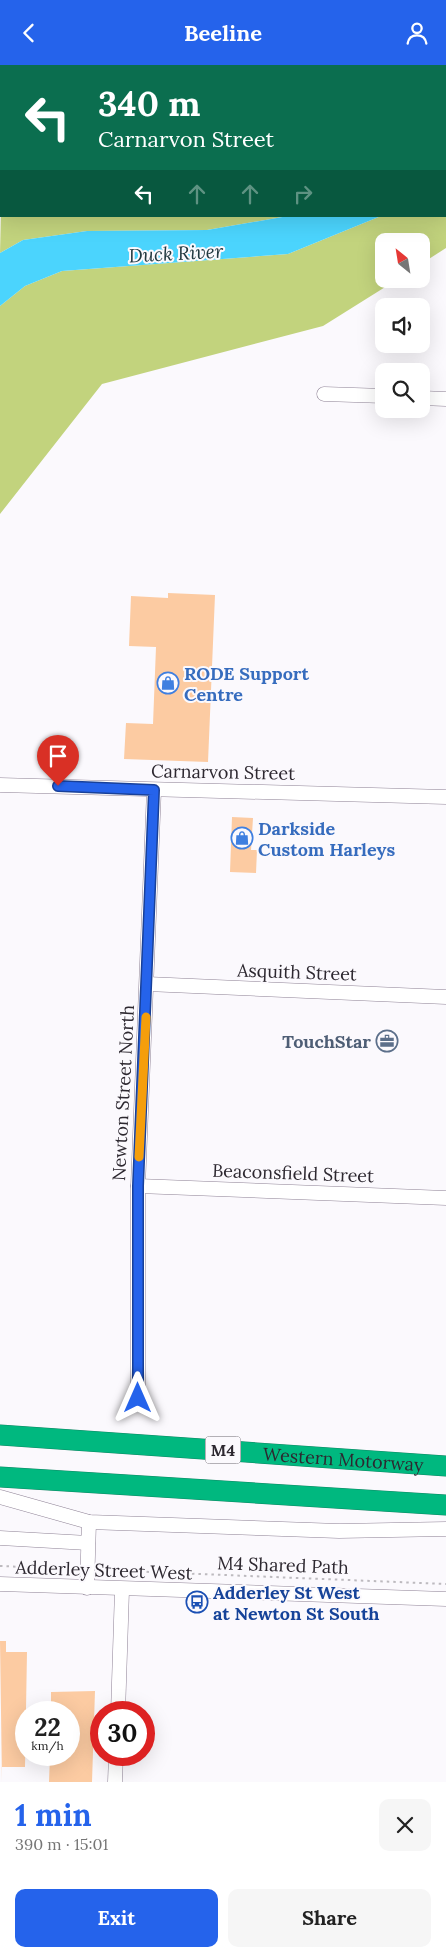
<!DOCTYPE html>
<html lang="en">
<head>
<meta charset="utf-8">
<style>
  :root { --surface:#fff; --page:#f6f6f6; --text:#222; --muted:#767676; --accent:#2563eb }
  body { margin:0; font-family:Lora,serif; background:var(--page); color:var(--text); height:100vh; display:flex; flex-direction:column; font-size:19px; white-space:nowrap }
  * { box-sizing:border-box; margin:0 }
  p { font-size:16px; color:var(--muted) }
  .icon { flex:none; width:28px; height:28px; fill:none; stroke:currentColor; stroke-width:2; stroke-linecap:round; stroke-linejoin:round }
  .map { position:relative; height:1717px; overflow:hidden }
  .details { display:flex; flex-direction:column; background:var(--surface); flex:1 }
  .details>* { flex:none }
  .hud { position:absolute; left:0px; top:0px; width:446px; height:152px; box-shadow:0 5px 20px #0002; background:#0b6e4f; color:#fff; overflow:hidden }
  .needle { width:32px; rotate:330deg }
  .tools { position:absolute; left:375px; top:168px; display:grid; gap:10px }
  .tools a { display:grid; place-items:center; width:55px; height:55px; border-radius:10px; background:var(--surface); box-shadow:0 5px 20px #0002; font-size:25px }
  .speed { position:absolute; left:15px; top:1636px; display:flex; gap:10px; font-size:25px; font-weight:700; text-align:center }
  .speed>* { display:grid; place-content:center; width:65px; height:65px; border-radius:50%; background:var(--surface); box-shadow:0 5px 20px #0002; line-height:1 }
  .speed small { font-size:12px; font-weight:400 }
  .speed .limit { border:8px solid #d22; background:#fff; color:#111 }
  .pin { position:absolute; display:grid; place-items:center; width:42px; height:42px; color:#fff; margin:-51px -21px; border-radius:50% 50% 50% 0; rotate:-45deg; box-shadow:0 0 5px #0007 }
  .pin .icon { rotate:45deg }
  .me { position:absolute; width:55px; margin:-28px; rotate:0deg; stroke-linejoin:round; filter:drop-shadow(0 0 4px #0008) }
  .turn { display:flex; align-items:center; gap:18px; height:105px; padding:0 15px; font-size:22px }
  .turn .icon { width:65px; height:65px; stroke-width:2.5 }
  .turn b { display:block; font-size:35px; line-height:42px }
  .lanes { display:flex; align-items:center; height:48px; padding:0 15px; background:#0003; justify-content:center; gap:25px; direction:ltr }
  .lanes .off { opacity:.35 }
  .round { display:grid; place-items:center; flex:none; width:52px; height:52px; border-radius:10px; background:var(--page) }
  .headline { display:flex; align-items:center; justify-content:space-between; height:85px; padding:0 15px }
  h1 { font-size:30px; font-weight:700; line-height:38px; color:var(--accent) }
  .primary-button { display:flex; gap:10px; margin-top:auto; padding:10px 15px }
  .primary-button a { flex:1; height:58px; border-radius:10px; background:var(--accent); color:#fff; font-size:20px; font-weight:700; line-height:58px; text-align:center }
  .primary-button a+a { background:var(--page); color:var(--text) }
  header { display:flex; justify-content:space-between; align-items:center; height:65px; padding:0 15px; background:var(--accent); color:#fff; font-size:22px; font-weight:700 }
  .map>svg:first-child { display:block }
</style>
</head>
<body>
<header><svg class="icon" aria-label="back" viewBox="0 0 24 24"><path d="M15 5l-7 7 7 7"/></svg>Beeline<svg class="icon" aria-label="person" viewBox="0 0 24 24"><circle cx="12" cy="8" r="4"/><path d="M4 21q1-7 8-7t8 7"/></svg></header>
<div class="map">
<svg width="446" height="1717" viewBox="0 0 446 1717">
  <rect width="100%" height="100%" fill="#fbf9fd"/>
  <g fill="#c2d37d">
    <path d="M353,0H446V42L445,1H350Z"/>
    <path d="M446,98V183L421,199V176H384V214H398L323,261L102,319L0,449V241L25,221L62,206L288,189L381,151H445Z"/>
    <path d="M1,146V151H288L207,165L87,166L23,175L0,188Z"/>
  </g>
  <path fill="#4bd4fd" d="M288,151H381L288,189L62,206L25,221L0,241V188L23,175L87,166L207,165Z"/>
  <g fill="#fccba2">
    <path d="M168,528L215,530L208,697L124,694L126,658L153,659L156,582L129,581L131,531L168,533Z"/>
    <path d="M232,752L253,753L251,785H257L256,808L230,807Z"/>
    <path d="M0,1576H6V1587H27L25,1702H2V1717Z"/>
    <path d="M95,1626L92,1717H49L50,1690H69V1648H51V1627Z"/>
  </g>
  <g fill="none" stroke-linecap="round" stroke-linejoin="round">
    <g stroke="#8f8396" stroke-width="15">
      <g id="minor">
        <path d="M3,0V1"/>
        <path d="M0,98L1,97"/>
        <path d="M324,329L384,331"/>
        <path d="M421,333L446,334"/>
        <path d="M0,720L446,732"/>
        <path d="M147,919L446,932"/>
        <path d="M138,1121L446,1133"/>
        <path d="M138,1333V1121L154,725"/>
        <path d="M0,1432L89,1457L339,1466L446,1464"/>
        <path d="M0,1473L88,1478"/>
        <path d="M0,1519L446,1534"/>
        <path d="M87,1523L89,1457"/>
        <path d="M118,1648L122,1525"/>
        <path d="M115,1717L116,1690"/>
      </g>
    </g>
    <g stroke="#108663" stroke-width="21">
      <g id="highway">
        <path id="s1" d="M0,1370L446,1401"/>
        <path d="M0,1412L446,1440"/>
      </g>
    </g>
    <g stroke="#bdbabf" stroke-width="2" stroke-dasharray="2.5 4" stroke-linecap="butt">
      <path d="M0,1501L74,1504"/>
      <path d="M101,1505L446,1519"/>
    </g>
    <use href="#minor" stroke="#fff" stroke-width="14"/>
    <use href="#highway" stroke="#00b87f" stroke-width="20"/>
  </g>
  <g fill="none" stroke-linecap="round" stroke-linejoin="round">
    <g stroke="#184099" stroke-width="12">
      <path id="route" d="M58,721L154,725L138,1121V1333"/>
    </g>
    <use href="#route" stroke="#2563eb" stroke-width="9"/>
    <path stroke="#f59e0b" stroke-width="9" d="M139,1092L146,952"/>
  </g>
  <defs>
    <g id="shop-ring" transform="scale(1.125)"><circle r="9.5" fill="#fbf9fd" stroke="#3f7fe0" stroke-width="1.5"/><path d="M-5-2.5h2.3a2.7 3.5 0 0 1 5.4 0H5L5.5 6h-11ZM-1.5-2.5h3a1.5 2.3 0 0 0-3 0Z" fill="#3f7fe0"/></g>
    <g id="office-ring" transform="scale(1.125)"><circle r="9.5" fill="#fbf9fd" stroke="#5c6f8a" stroke-width="1.5"/><path d="M-6-3h4V-5.5h4V-3h4V5H-6ZM-1-4.5V-3h2v-1.5ZM-6 0V1H6V0Z" fill="#5c6f8a"/></g>
    <g id="bus-ring" transform="scale(1.125)"><circle r="9.5" fill="#fbf9fd" stroke="#1a4fb4" stroke-width="1.5"/><path d="M-5-6H5V4H4V6H2V4H-2V6H-4V4H-5ZM-3.5-4V0h7V-4ZM-3.5 1.2v1.5H-2V1.2ZM2 1.2v1.5H3.5V1.2Z" fill="#1a4fb4"/></g>
  </defs>
  <g fill-rule="evenodd">
    <use href="#shop-ring" x="168" y="618"/>
    <use href="#shop-ring" x="242" y="773"/>
    <use href="#office-ring" x="387" y="976"/>
    <use href="#bus-ring" x="197" y="1537"/>
  </g>
  <g text-anchor="middle" dominant-baseline="central" stroke-width="4" stroke-linejoin="round" paint-order="stroke">
    <rect fill="#fbf9fd" stroke="#6b676e" stroke-width="1" x="205.5" y="1371.5" width="35" height="27" rx="4"/>
    <g font-size="16" font-weight="bold" fill="#2d2830">
      <text x="223" y="1385">M4</text>
    </g>
    <g font-size="18" font-weight="bold" fill="#366cbe" stroke="#fbf9fd" text-anchor="start">
      <text x="184" y="608">RODE Support<tspan x="184" dy="21">Centre</tspan></text>
      <text x="258" y="763">Darkside<tspan x="258" dy="21">Custom Harleys</tspan></text>
    </g>
    <g font-size="18" fill="#2d2830" stroke="#fbf9fd">
      <text transform="translate(223 707) rotate(1)">Carnarvon Street</text>
      <text transform="translate(297 907) rotate(2)">Asquith Street</text>
      <text transform="translate(123 1028) rotate(-87)">Newton Street North</text>
      <text transform="translate(293 1108) rotate(2)">Beaconsfield Street</text>
      <text stroke="none"><textPath href="#s1" startOffset="344">Western Motorway</textPath></text>
      <text transform="translate(283 1500) rotate(2)">M4 Shared Path</text>
      <text transform="translate(104 1505) rotate(2)">Adderley Street West</text>
    </g>
    <g font-size="18" font-weight="bold" fill="#4e5e75" stroke="#fbf9fd" text-anchor="end">
      <text x="371" y="976">TouchStar</text>
    </g>
    <g font-size="18" font-weight="bold" fill="#164399" stroke="#fbf9fd" text-anchor="start">
      <text x="213" y="1527">Adderley St West<tspan x="213" dy="21">at Newton St South</tspan></text>
    </g>
    <g font-size="19" font-style="italic" fill="#213840" stroke="#fbf9fd">
      <text transform="translate(176 188) rotate(-3)">Duck River</text>
    </g>
  </g>
</svg>
<div class="tools">
<a><svg class="needle" viewBox="-14 -14 28 28"><path d="M0-13l5 13h-10z" fill="#e53935"/><path d="M0 13l5-13h-10z" fill="#767676"/></svg></a>
<a><svg class="icon" aria-label="sound" viewBox="0 0 24 24"><path d="M4 9h4l5-4v14l-5-4H4zM17 9q2 3 0 6"/></svg></a>
<a><svg class="icon" aria-label="search" viewBox="0 0 24 24"><circle cx="10" cy="10" r="6"/><path d="M15 15l6 6"/></svg></a>
</div>
<div class="speed"><div>22<small>km/h</small></div><div class="limit">30</div></div>
<div class="pin" style="left:58px;top:721px;background:#d93025"><svg class="icon" aria-label="arrive" viewBox="0 0 24 24"><path d="M6 21V4h12l-3 4 3 4H6"/></svg></div>
<svg class="me" style="left:138px;top:1333px" viewBox="-20 -20 40 40"><path d="M0-17L14 15 0 8-14 15z" fill="#2563eb" stroke="#fff" stroke-width="4"/></svg>
<div class="hud">
<div class="turn"><svg class="icon" aria-label="left" viewBox="0 0 24 24"><path d="M17 20v-9H6M10 6l-5 5 5 5"/></svg><div><b>340 m</b>Carnarvon Street</div></div>
<div class="lanes"><svg class="icon" aria-label="left" viewBox="0 0 24 24"><path d="M17 20v-9H6M10 6l-5 5 5 5"/></svg><svg class="icon off" aria-label="ahead" viewBox="0 0 24 24"><path d="M12 20V5M6 11l6-6 6 6"/></svg><svg class="icon off" aria-label="ahead" viewBox="0 0 24 24"><path d="M12 20V5M6 11l6-6 6 6"/></svg><svg class="icon off" aria-label="right" viewBox="0 0 24 24"><path d="M7 20v-9h11M14 6l5 5-5 5"/></svg></div>
</div>
</div>
<section class="details">
<div class="headline"><div><h1>1 min</h1><p>390 m · 15:01</p></div><a class="round"><svg class="icon" aria-label="close" viewBox="0 0 24 24"><path d="M6 6l12 12M18 6L6 18"/></svg></a></div>
<div class="primary-button"><a>Exit</a><a>Share</a></div>
</section>
</body>
</html>
